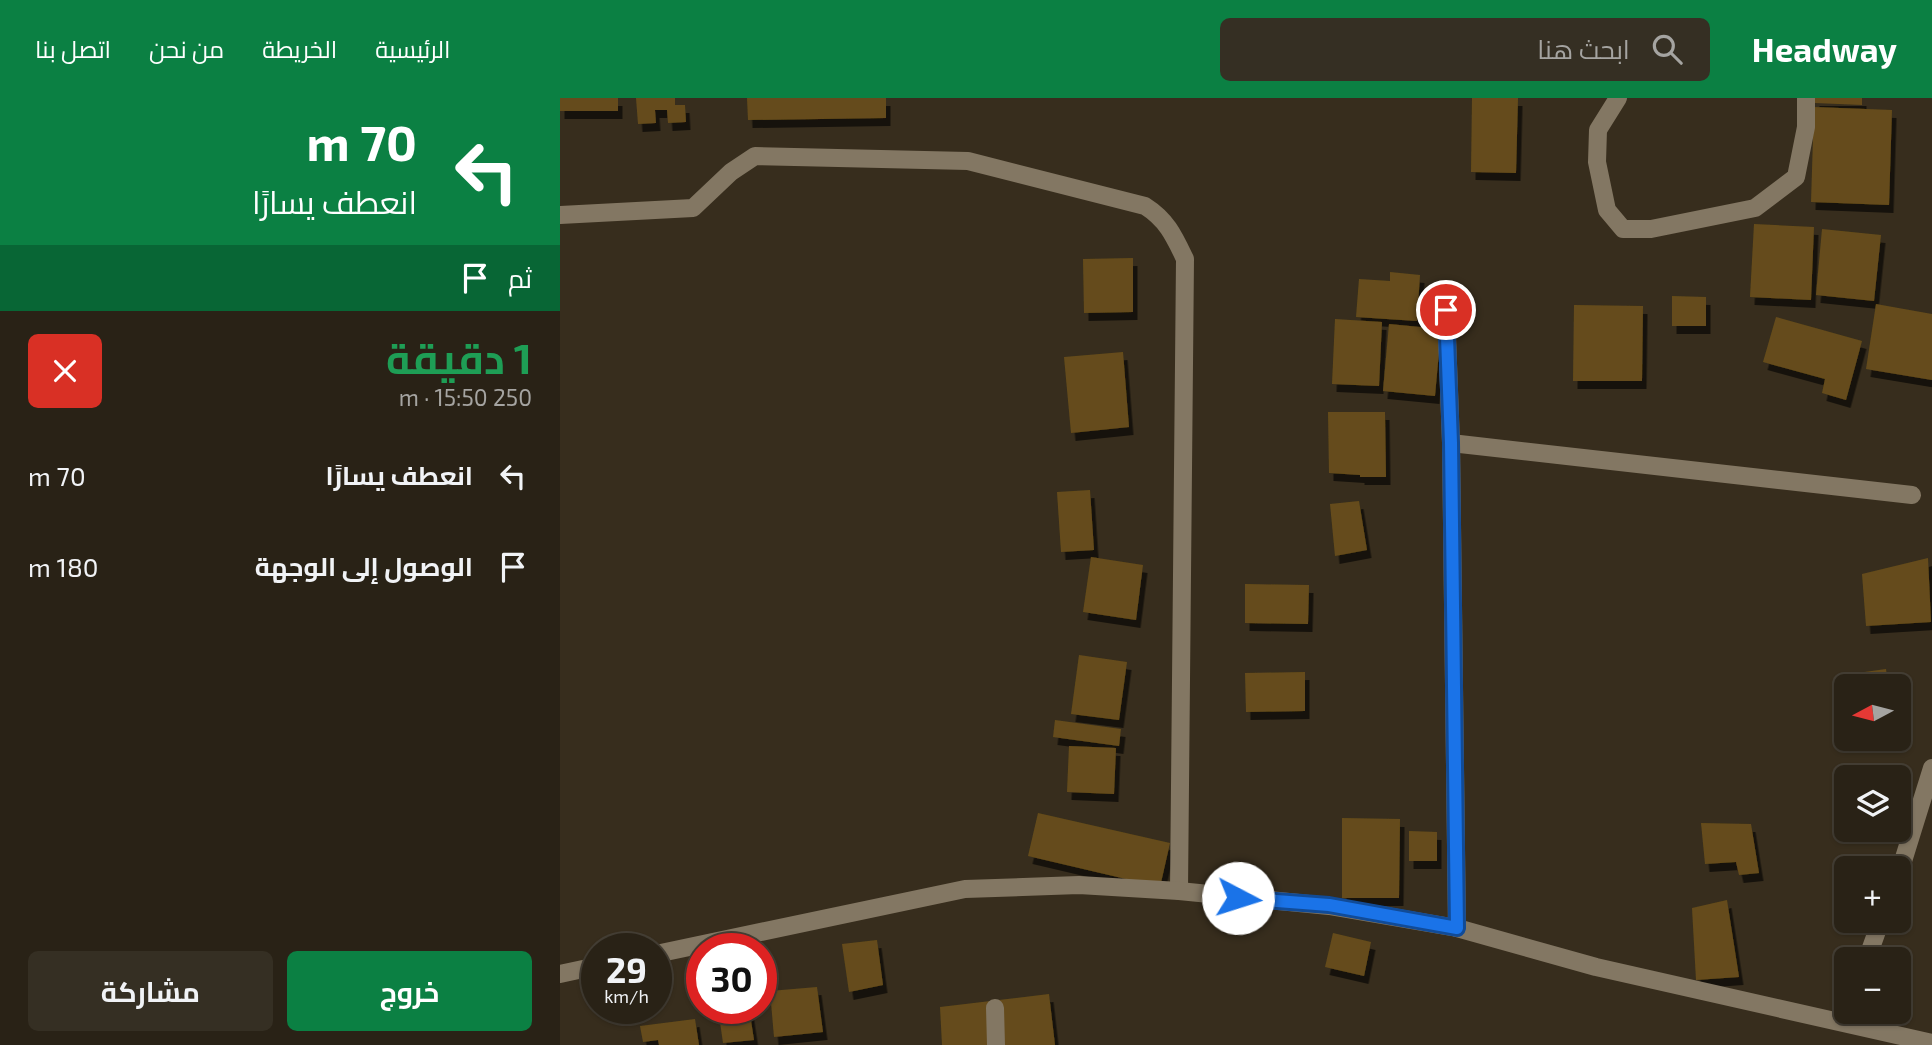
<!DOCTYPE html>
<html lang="ar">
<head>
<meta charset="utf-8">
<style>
  :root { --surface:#292216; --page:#352f23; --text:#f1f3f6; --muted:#a5a4a1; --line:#453f35; --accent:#0b8043 }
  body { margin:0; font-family:"Exo 2",Cairo,sans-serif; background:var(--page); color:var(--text); direction:rtl; height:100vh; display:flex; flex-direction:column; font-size:26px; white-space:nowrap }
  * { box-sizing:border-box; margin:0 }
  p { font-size:23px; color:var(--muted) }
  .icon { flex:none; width:38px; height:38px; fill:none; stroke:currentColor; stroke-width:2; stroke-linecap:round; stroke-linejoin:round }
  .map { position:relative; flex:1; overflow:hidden; direction:ltr }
  .panel { display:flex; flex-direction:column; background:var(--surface); width:560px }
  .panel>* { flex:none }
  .guide { background:#0b8043; color:#fff; overflow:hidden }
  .needle { width:46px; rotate:263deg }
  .controls { position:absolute; left:1274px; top:576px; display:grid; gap:14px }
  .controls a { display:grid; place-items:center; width:77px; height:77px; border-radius:10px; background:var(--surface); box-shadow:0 2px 5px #0004,0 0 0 2px var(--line); font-size:35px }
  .speed { position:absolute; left:21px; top:835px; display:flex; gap:14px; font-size:35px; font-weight:700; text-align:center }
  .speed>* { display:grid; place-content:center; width:91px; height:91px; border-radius:50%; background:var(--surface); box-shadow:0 2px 5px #0004,0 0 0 2px var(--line); line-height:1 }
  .speed small { font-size:18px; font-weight:400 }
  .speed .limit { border:10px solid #d22; background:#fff; color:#111 }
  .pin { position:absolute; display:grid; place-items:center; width:60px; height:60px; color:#fff; margin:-30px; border:4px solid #fff; border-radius:50%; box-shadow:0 2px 7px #0007 }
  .me { position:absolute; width:77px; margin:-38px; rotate:95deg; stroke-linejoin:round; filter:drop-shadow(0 0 5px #0008) }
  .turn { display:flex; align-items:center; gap:24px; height:147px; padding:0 28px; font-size:32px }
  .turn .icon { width:91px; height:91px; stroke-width:2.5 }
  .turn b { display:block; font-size:49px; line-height:60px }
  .then { display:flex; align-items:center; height:66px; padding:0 28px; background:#0003; gap:14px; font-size:26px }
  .round { display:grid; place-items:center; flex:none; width:74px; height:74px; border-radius:10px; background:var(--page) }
  .overview { display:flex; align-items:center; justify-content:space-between; height:119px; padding:0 28px }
  h1 { font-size:42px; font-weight:700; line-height:52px; color:#1e9e55 }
  .button { display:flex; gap:14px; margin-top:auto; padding:14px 28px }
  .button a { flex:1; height:80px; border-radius:10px; background:var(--accent); color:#fff; font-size:28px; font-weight:700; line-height:80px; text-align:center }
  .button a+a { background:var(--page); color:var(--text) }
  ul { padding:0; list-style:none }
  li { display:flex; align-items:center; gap:21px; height:91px; padding:0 28px }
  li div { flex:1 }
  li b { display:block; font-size:26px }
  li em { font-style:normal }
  header { display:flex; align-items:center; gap:42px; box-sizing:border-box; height:98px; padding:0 35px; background:var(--accent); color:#fff }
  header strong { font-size:33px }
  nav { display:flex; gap:38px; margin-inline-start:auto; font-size:24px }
  .search { width:490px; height:63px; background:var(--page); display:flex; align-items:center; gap:18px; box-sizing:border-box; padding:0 24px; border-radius:10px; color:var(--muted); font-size:26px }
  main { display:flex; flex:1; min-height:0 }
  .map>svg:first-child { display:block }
</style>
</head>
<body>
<header>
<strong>Headway</strong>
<div class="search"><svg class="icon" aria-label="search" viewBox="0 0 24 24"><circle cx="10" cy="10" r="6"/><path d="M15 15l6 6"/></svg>ابحث هنا</div>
<nav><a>الرئيسية</a><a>الخريطة</a><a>من نحن</a><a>اتصل بنا</a></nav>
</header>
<main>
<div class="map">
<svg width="1372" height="947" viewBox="0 0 1372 947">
  <defs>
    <filter id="shadow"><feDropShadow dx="4.5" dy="8" stdDeviation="0" flood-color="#0009"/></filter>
  </defs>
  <rect width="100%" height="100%" fill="#372d1d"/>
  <g fill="#654c1a" filter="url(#shadow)">
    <rect x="0" y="0" width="58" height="13"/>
    <path d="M76,0H115V7H125L126,24L108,25L107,12H95L96,25L78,26Z"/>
    <path d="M187,0H326V20L188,22Z"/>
    <path d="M912,0H958L956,75L911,74Z"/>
    <path d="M1255,0H1302V7L1255,5Z"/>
    <path d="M1254,9L1332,12L1329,107L1251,104Z"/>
    <path d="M1194,126L1254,129L1251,202L1190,199Z"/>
    <path d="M1262,131L1321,137L1314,203L1256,197Z"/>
    <path d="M573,160V214L524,215L523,161Z"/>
    <path d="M830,174L860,177L857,223L796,219L799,181L830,183Z"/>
    <path d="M1112,198L1146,199V228H1112Z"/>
    <path d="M1316,206L1372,216V282L1306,271Z"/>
    <path d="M1014,207L1083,208L1082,283H1013Z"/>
    <path d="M1216,219L1302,243L1286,302L1262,295L1265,281L1203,264Z"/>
    <path d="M775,221L822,224L819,288L772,286Z"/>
    <path d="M829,226L881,231L875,298L823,293Z"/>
    <path d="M563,254L569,329L511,335L504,259Z"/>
    <path d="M768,314H825L826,379H800V377L769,375Z"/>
    <path d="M530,392L534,452L501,454L497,394Z"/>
    <path d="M799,403L807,452L775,458L770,406Z"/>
    <path d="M531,459L583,467L576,522L523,514Z"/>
    <path d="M1368,460L1371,524L1306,528L1302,476Z"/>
    <path d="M685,486L749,487L748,526L685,525Z"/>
    <path d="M519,557L567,564L559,622L511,616Z"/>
    <path d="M1326,571L1328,588H1290V576Z"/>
    <path d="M745,574V613L686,614L685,575Z"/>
    <path d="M495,622L561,631L559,648L493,639Z"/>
    <path d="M509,648L556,650L554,696L507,694Z"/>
    <path d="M478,715L610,745L600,789L468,758Z"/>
    <path d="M782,720L840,721L839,800H782Z"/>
    <path d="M1141,725L1191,726L1199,775L1179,777L1176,764L1145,766Z"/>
    <path d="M849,733L877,734V763H849Z"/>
    <path d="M1167,802L1179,879L1136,882L1132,810Z"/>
    <path d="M773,835L811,844L804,878L765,869Z"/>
    <path d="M317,842L323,887L289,894L282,846Z"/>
    <path d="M257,889L263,934L214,939L210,893Z"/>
    <path d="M489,896L495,947H382L380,909Z"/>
    <path d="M158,910H189L194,942L163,945Z"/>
    <path d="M135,921L139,947H99L98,942L83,944L80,928Z"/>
  </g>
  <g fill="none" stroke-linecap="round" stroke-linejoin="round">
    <g stroke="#837763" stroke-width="18">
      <path d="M1058,0L1038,32L1037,64L1047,112L1063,131H1091L1195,110L1236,79L1246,29V0"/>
      <path d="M0,117L133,110L171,74L195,58L408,63L585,108C607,122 614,138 625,161L619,793"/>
      <path d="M886,212L891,345L897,830"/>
      <path d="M891,345L1352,397"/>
      <path d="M1339,776L1372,670"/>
      <path d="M96,856L405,791L519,787L619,793L769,808L897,830L1036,869L1372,945"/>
      <path d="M1307,861L1321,822"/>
      <path d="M0,876L37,868"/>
      <path d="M435,910L436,947"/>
    </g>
  </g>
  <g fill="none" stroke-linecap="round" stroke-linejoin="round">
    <g stroke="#114b97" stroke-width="18">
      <path id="route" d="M678,800L769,807L897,830L891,345L886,212"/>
    </g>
    <use href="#route" stroke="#1a73e8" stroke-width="12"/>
  </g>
</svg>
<div class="controls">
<a><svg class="needle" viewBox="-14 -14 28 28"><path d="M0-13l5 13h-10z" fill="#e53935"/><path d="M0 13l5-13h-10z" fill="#a5a4a1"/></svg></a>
<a><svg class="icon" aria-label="layers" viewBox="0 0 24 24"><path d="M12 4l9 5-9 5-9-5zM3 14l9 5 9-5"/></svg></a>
<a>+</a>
<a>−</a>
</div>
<div class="speed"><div>29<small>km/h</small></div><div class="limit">30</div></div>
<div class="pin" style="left:886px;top:212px;background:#d93025"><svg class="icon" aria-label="arrive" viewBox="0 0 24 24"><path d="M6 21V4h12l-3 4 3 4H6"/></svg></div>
<svg class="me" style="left:678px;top:800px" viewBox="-20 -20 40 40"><circle r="19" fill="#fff"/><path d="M0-13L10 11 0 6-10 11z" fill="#1a73e8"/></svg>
</div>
<section class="panel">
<div class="guide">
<div class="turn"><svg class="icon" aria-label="left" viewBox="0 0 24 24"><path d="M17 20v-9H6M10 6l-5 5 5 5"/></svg><div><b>70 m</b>انعطف يسارًا</div></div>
<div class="then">ثم<svg class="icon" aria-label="arrive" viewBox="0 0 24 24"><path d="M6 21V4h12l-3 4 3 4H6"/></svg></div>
</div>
<div class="overview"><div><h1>1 دقيقة</h1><p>250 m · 15:50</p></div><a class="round" style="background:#d93025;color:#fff"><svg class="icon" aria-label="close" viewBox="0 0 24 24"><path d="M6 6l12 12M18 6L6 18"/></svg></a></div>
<ul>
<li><svg class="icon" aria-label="left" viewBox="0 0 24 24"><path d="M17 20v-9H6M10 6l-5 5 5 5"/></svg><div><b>انعطف يسارًا</b></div><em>70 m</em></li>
<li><svg class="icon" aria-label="arrive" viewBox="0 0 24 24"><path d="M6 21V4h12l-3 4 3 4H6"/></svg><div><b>الوصول إلى الوجهة</b></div><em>180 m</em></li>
</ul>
<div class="button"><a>خروج</a><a>مشاركة</a></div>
</section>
</main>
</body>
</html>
